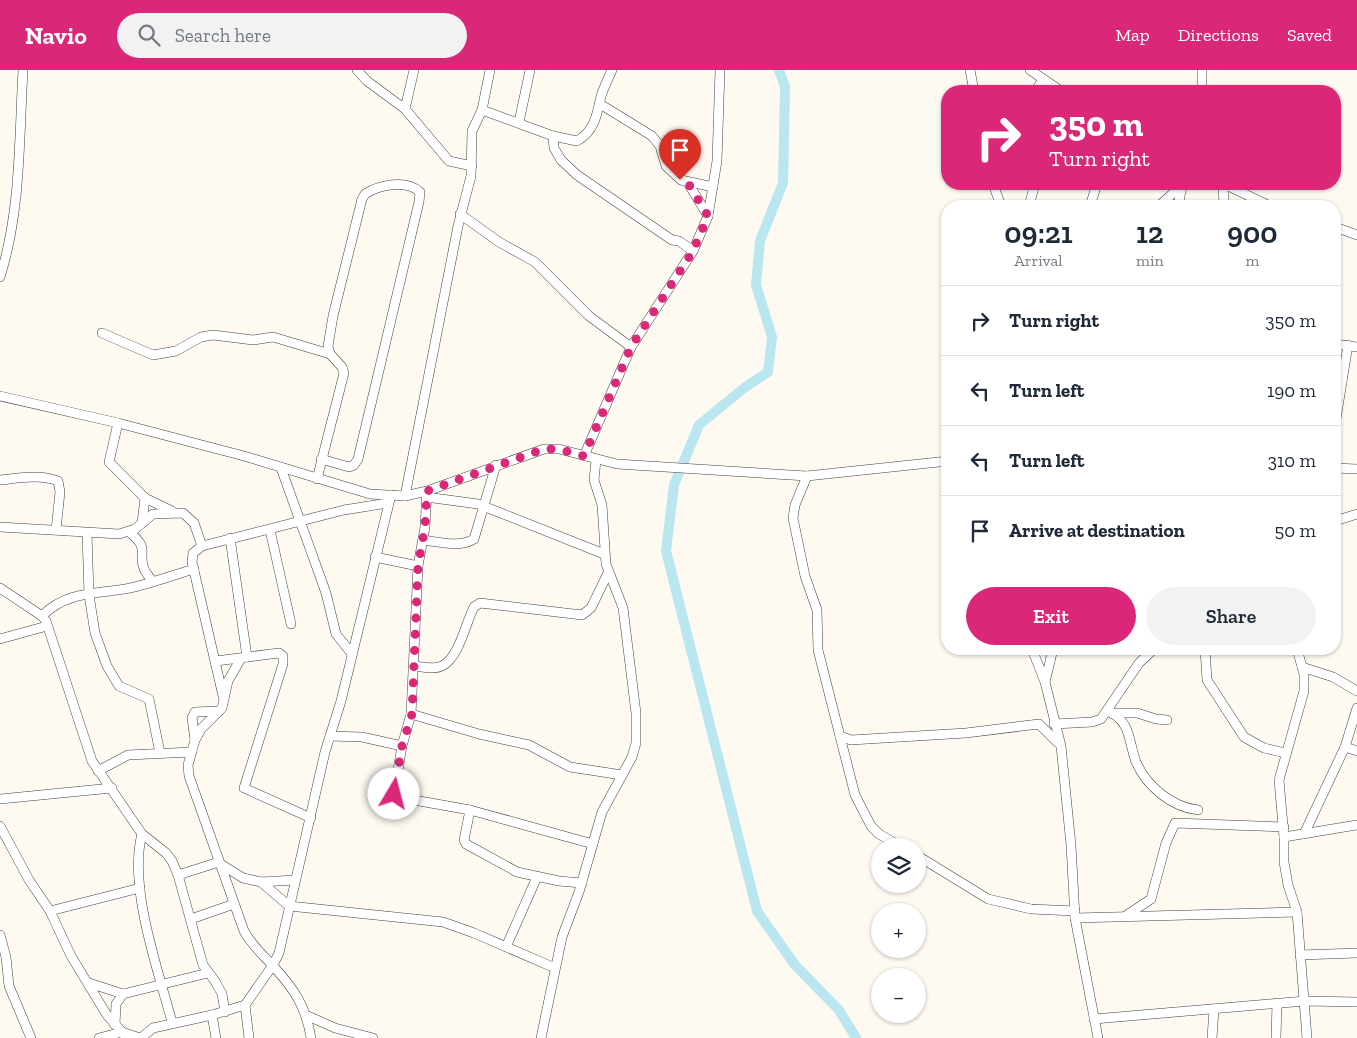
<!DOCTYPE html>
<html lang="en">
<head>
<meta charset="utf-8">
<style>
  :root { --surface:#fff; --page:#f2f2f3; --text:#1f2937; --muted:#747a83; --line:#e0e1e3; --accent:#db2777 }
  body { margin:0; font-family:"Zilla Slab",serif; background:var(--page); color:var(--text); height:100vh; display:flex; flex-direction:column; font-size:19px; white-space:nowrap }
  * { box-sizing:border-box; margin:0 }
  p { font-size:16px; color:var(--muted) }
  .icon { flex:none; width:28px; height:28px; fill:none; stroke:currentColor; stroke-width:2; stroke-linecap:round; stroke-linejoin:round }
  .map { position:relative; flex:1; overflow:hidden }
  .details { position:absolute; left:941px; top:130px; width:400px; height:455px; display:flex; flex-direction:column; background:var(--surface); border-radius:20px; box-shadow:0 1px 4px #0004 }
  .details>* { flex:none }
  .top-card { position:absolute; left:941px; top:15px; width:400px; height:105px; border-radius:20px; box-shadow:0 1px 4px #0004; background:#db2777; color:#fff; overflow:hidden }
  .tools { position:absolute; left:871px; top:768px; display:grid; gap:10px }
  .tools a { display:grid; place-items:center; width:55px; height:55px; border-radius:50%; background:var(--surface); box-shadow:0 1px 4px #0004; font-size:25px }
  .pin { position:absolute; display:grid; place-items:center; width:42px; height:42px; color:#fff; margin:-51px -21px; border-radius:50% 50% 50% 0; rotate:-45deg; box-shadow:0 0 5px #0007 }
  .pin .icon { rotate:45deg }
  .me { position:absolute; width:55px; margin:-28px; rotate:8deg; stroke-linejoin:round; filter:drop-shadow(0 0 4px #0008) }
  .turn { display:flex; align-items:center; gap:18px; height:105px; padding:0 25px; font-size:22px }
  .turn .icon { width:65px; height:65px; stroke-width:2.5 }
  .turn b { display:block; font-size:35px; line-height:42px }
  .eta { display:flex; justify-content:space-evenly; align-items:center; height:85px; text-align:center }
  .eta b { font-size:30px; font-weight:600; line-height:35px }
  .button { display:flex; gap:10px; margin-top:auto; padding:10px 25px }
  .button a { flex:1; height:58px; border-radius:30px; background:var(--accent); color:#fff; font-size:20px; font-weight:600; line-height:58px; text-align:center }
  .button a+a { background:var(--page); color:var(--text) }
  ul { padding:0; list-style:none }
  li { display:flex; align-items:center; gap:15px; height:70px; padding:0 25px; border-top:1px solid var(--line) }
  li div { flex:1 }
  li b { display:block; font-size:19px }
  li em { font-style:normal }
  header { display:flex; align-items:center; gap:30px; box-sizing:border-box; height:70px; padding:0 25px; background:var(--accent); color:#fff }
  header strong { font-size:24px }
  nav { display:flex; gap:28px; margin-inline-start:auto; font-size:18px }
  .search { width:350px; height:45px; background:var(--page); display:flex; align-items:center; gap:12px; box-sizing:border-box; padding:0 18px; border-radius:28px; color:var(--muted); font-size:19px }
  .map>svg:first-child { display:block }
</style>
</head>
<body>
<header>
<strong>Navio</strong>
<div class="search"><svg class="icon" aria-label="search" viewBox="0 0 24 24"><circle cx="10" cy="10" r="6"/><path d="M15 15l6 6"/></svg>Search here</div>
<nav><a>Map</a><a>Directions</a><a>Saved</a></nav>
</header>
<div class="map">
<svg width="1357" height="968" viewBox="0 0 1357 968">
  <rect width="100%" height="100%" fill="#fef9f1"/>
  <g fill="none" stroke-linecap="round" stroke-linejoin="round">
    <path stroke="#bae6f0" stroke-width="10" d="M779,0L785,17L783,113L760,171L756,215L772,267L768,302L744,318L699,355L674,415L666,481L757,841L795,895L839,940L856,968"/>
    <g stroke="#414141" stroke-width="10">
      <g id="minor">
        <path d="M357,0L367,11L405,39"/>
        <path d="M414,0L405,39L449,91L472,96"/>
        <path d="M970,0L974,21"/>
        <path d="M1030,0L1061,21"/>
        <path d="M1035,21L1043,10"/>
        <path d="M1202,21V0"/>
        <path d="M600,34L652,66L660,76L666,96L681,110L713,117"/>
        <path d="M482,40L553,66L554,78L561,90L577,105L672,170L679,171L693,181"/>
        <path d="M519,52L530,0"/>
        <path d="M553,66L577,71C595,61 597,44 601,26C604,17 608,9 612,0"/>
        <path d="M688,113L708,146"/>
        <path d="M993,114L1001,136"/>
        <path d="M1223,114L1224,136"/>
        <path d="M1224,114L1270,136"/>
        <path d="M1029,136L1035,114"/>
        <path d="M1090,136L1097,114"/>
        <path d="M1159,136L1182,115"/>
        <path d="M1178,136L1182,116"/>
        <path d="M460,144L499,172L535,192L589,246L631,277"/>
        <path d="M1335,157L1357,165"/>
        <path d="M0,207C21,141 19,69 23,0"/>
        <path d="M947,217H948"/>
        <path d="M102,263L153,285L176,281L201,267L213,265L253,270L273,267L330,284"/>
        <path d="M1335,274L1357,277"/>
        <path d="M0,326L118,353L244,386L370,424L405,426L427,421L544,379H559L617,394L807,406L948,391"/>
        <path d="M118,353L109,392L145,428L142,453"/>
        <path d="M1335,355L1348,275"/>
        <path d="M584,386L631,277L693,181L708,146L717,91L720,0"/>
        <path d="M281,398L326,523L336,564L352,584"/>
        <path d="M1335,398L1357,399"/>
        <path d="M807,406L795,435L793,448L805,506L817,540L818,580L855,725L871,756L879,764L900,776"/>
        <path d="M317,409L344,303L342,297L330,284L328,276L333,246L362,129L365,124C379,115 406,109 420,122L419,132L358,389L354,395L349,397L321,389"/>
        <path d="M0,410C20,408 39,404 58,411L60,422L56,460"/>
        <path d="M427,421L425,457L418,496L411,644L402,676L394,724L397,727L470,740L593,774"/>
        <path d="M405,426L458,156L471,106L472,61L482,40L490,0"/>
        <path d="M426,427L478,434L604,484"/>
        <path d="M145,428L172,441"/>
        <path d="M1335,451L1357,444"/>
        <path d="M0,457L119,464L135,459L153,444L183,443L194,453L202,476L344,440L388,433"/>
        <path d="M270,460L291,554"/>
        <path d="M129,462C152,480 136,482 145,501C147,504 150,508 152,511"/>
        <path d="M87,463L89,525L95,563L107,596L119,616L149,629L160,683"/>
        <path d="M230,468L247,587"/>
        <path d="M423,470C439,472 460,478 474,469L496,395"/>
        <path d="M202,476L193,483L192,492L223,626"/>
        <path d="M375,487L418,496"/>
        <path d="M0,518L42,546L46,551L92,691L142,764L166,783L172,791L178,805L203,895L215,911L222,924L225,942"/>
        <path d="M42,546C70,517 107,526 142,515C160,510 177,504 194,499"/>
        <path d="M0,569L47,556"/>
        <path d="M1032,579L1045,612L1061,676L1071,775L1075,848L1098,968"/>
        <path d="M1205,579L1207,610L1244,667L1264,678L1285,683"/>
        <path d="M1297,579L1304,604V621L1279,710L1284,767V792L1288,815L1297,842L1307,968"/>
        <path d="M240,590L228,611L222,638L201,659L195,670L188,695L189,706L244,861C252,876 263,885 274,897C295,920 306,937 311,968"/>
        <path d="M216,591L271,584L279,583L283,586V594L244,718L311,748"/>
        <path d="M414,596C423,597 434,600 442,596C459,588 466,552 474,537L480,533L582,545L591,538L608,503"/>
        <path d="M1302,597L1333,607L1357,621"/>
        <path d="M1045,612L1053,579"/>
        <path d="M1111,643C1131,652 1129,674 1136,692C1147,717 1172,737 1198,740"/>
        <path d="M1113,643H1137L1156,649L1167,650"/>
        <path d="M411,644L479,664L529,675L570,697L622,705"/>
        <path d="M1054,654L1092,652L1101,649L1139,593L1154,579"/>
        <path d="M330,666L362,667L402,676"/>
        <path d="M840,666L851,670L966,663L1039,654L1058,673"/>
        <path d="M195,670L192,648L195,642L219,641"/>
        <path d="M1345,677L1357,681"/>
        <path d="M98,701L128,685L192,682"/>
        <path d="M0,729L112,718"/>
        <path d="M470,740L464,770L466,774L517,802L559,811L582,813"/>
        <path d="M0,756L29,810L50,841L71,886L107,945L122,962L140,968"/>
        <path d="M142,764C128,816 158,900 172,952"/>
        <path d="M1304,764L1345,677L1357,638"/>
        <path d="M1284,767L1357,755"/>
        <path d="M918,786L988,829L1031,839L1075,841"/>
        <path d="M219,793L243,808L261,812L289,836L443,852L474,863L555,898"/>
        <path d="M178,805L219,792"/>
        <path d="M261,812L295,810"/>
        <path d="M50,841L140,818"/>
        <path d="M1127,845L1151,829L1166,773L1175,753L1284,757"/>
        <path d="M1075,848L1297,842"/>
        <path d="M191,849L234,834"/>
        <path d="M0,865L6,887L9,916L31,968"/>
        <path d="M506,877L537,807"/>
        <path d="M1300,885L1357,883"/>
        <path d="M89,913L123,924"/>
        <path d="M245,935L249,968"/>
        <path d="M212,945L216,968"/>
        <path d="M308,946L335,958L373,968"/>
        <path d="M1094,949L1305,931L1357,932"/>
        <path d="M115,955L116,934L123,924L208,903"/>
        <path d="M99,968L122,962L124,965"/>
        <path d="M141,968L153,958L212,945L245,935L273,895L279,883L325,682L341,631L391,425"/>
        <path d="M541,968L562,867L579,822L602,742L632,687L636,673V643L623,538L606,494L602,435L594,410L596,390"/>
        <path d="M1212,968L1214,939"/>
        <path d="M1276,968L1277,933"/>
      </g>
    </g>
    <use href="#minor" stroke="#fff" stroke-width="9"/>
  </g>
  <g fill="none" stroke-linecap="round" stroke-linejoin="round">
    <path stroke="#db2777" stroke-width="9" stroke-dasharray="0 16.2" d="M394,724L402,676L412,644L418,496L425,457L427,421L544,379H558L584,386L631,277L693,181L708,146L688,113L680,110"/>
  </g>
</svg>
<div class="tools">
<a><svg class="icon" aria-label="layers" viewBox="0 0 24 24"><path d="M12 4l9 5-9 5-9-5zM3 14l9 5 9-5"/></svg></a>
<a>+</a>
<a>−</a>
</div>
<div class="pin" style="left:680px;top:110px;background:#d93025"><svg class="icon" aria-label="arrive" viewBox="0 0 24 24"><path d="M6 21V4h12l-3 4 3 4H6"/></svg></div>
<svg class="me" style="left:394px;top:724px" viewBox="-20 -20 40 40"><circle r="19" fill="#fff"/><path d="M0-13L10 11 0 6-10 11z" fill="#db2777"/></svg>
<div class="top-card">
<div class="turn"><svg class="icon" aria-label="right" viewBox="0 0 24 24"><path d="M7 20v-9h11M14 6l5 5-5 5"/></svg><div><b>350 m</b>Turn right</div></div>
</div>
<section class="details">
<div class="eta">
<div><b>09:21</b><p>Arrival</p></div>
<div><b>12</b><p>min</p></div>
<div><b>900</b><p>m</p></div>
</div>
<ul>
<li><svg class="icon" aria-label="right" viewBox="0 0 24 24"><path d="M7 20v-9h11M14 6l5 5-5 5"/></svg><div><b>Turn right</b></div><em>350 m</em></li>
<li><svg class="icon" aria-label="left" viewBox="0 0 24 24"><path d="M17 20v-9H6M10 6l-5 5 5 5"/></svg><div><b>Turn left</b></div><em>190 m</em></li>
<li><svg class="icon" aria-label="left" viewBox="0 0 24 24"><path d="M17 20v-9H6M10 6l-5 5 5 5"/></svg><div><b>Turn left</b></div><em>310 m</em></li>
<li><svg class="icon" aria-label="arrive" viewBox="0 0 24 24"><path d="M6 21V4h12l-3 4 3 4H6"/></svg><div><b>Arrive at destination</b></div><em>50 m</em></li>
</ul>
<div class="button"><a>Exit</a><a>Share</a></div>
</section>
</div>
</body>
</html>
